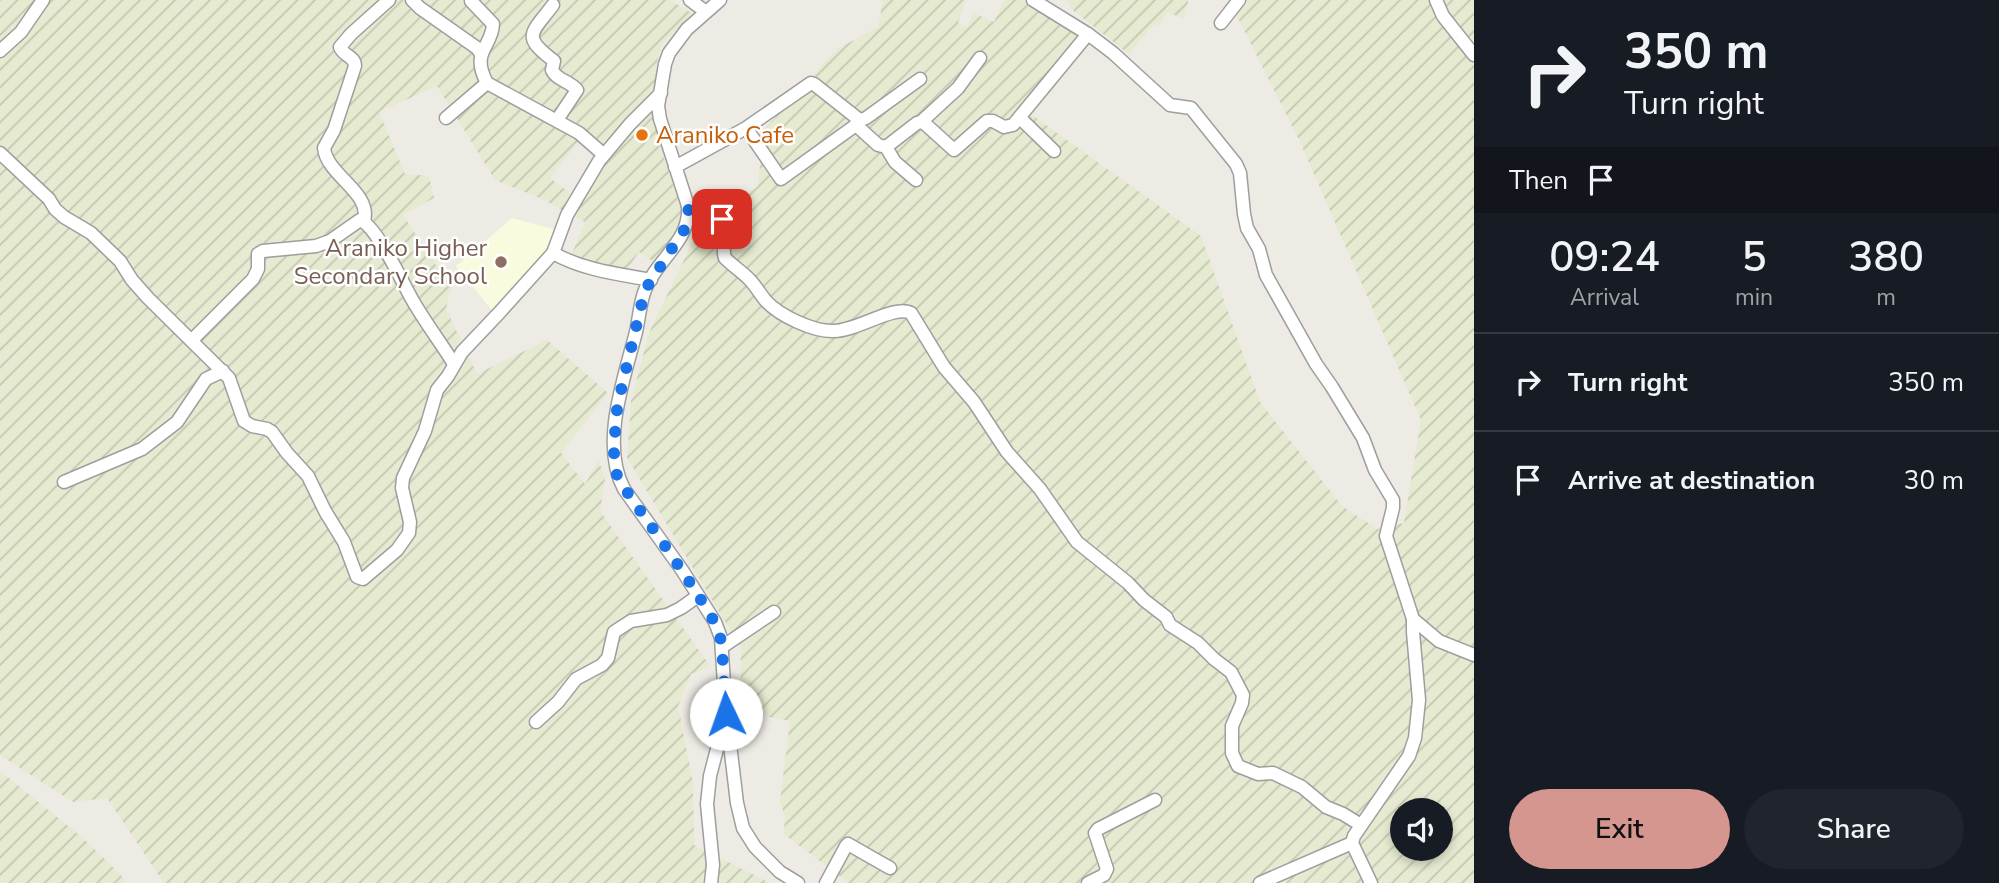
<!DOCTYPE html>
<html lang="en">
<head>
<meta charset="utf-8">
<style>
  :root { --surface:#171b24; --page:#20242c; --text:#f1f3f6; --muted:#9ea1a6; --line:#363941; --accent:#d69690 }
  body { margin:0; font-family:"Nunito Sans",sans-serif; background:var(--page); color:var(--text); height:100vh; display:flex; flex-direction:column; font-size:26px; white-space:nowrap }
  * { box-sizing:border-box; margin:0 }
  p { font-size:23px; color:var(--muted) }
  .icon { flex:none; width:38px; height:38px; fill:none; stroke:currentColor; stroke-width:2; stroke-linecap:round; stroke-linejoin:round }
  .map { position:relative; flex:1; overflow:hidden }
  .panel { display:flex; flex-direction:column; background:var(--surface); width:525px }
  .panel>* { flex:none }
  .hud { background:#171b24; color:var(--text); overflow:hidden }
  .fabs { position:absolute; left:1390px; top:798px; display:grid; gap:14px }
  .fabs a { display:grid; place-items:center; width:63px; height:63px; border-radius:50%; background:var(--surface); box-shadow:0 4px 10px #0003; font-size:35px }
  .pin { position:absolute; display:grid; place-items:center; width:60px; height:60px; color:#fff; margin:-30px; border-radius:14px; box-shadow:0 4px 10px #0006 }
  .me { position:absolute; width:77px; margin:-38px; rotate:357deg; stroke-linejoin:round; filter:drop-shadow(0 0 5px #0008) }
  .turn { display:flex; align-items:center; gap:24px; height:147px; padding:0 35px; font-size:32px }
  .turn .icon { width:91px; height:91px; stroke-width:2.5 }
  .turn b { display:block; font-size:49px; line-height:60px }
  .then { display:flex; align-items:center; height:66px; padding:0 35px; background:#0003; gap:14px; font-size:26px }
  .eta { display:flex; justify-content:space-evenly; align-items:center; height:119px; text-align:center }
  .eta b { font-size:42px; font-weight:600; line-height:49px }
  .action { display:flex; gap:14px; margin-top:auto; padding:14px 35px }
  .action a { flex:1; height:80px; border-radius:42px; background:var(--accent); color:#111; font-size:28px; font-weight:600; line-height:80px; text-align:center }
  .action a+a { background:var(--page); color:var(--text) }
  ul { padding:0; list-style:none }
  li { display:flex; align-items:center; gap:21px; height:98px; padding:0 35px; border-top:2px solid var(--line) }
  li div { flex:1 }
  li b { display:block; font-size:26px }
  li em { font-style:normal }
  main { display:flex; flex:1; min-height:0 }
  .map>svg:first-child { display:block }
</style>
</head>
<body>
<main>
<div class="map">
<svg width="1474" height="883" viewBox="0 0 1474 883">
  <defs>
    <pattern id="farmland-furrows" width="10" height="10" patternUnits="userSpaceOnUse" patternTransform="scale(1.75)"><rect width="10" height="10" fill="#e5ead0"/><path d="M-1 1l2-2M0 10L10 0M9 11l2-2" fill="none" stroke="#c4c8b2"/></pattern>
  </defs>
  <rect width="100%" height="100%" fill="#edebe3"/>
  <path fill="#f8fbde" d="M512,218L557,230L546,257L493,312L456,266Z"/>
  <g fill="url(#farmland-furrows)" fill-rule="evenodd">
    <path d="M0,0H668L686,9L692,14L662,44L656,66L662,152L682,211L678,230L655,263L639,252L626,271L572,258V254L585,222L573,216L609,151L573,136L579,141L550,178L570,193L562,210L545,200L495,180L437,86L379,112L405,174L429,176L434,198L403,215L451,288L446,309L477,374L547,340L608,393L561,453L585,484L599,461L605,479L600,511L710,666L691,674L678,706L693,782L694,845L770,883H164L107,798L73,802L0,755Z"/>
    <path d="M883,0H966L958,23L967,27L973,13L994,22L1004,0H1023L1084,36L1032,115L1201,236L1260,402L1342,506L1377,529L1404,523L1421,420L1301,144L1229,0H1474V883H849L784,834L785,816L780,802L790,721L740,711L741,648L627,458L631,401L649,333L704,218L758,186L763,131L837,49L878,27ZM1402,810H1440V849H1402Z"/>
    <path d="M1068,0H1188V2L1184,18H1181L1168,12L1158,26L1154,24L1129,54L1070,8Z"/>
    <path d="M0,771L83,838L120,874L126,883H0Z"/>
  </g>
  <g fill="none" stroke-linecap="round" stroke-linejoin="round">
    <g stroke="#9e9e9e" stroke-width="15">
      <g id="minor">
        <path d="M412,0L420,8L477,48L481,54"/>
        <path d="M690,0L706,12"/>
        <path d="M1033,0L1088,34L1113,53L1170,105L1191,108L1236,164L1240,173L1244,214L1247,228L1259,249L1266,275L1316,364L1332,387L1363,438L1375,470L1393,500V508L1386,536L1413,619L1439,641L1474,655"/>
        <path d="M1436,0L1443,16L1474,55"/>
        <path d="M471,1L493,24C492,48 470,51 487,83L579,133L603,154"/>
        <path d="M553,5C531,34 521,36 554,61L552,70C556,80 570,81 577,90L557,120"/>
        <path d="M1221,23L1239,0"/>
        <path d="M0,51L21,32L43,0"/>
        <path d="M446,118L487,83"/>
        <path d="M1020,118L1054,151"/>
        <path d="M858,121L866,118L920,79"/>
        <path d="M921,122L958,88L980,58"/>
        <path d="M856,125L878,145L886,147L917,123L923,122L954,150L987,121H993L1004,127L1013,125L1088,34"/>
        <path d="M886,147L895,162L916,180"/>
        <path d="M0,153L49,199L55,209L64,217L91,233L120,261L132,280L148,298L229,378L244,421L252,426L267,429L272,432L287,453L308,476L325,511L344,542L357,577L363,579L397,550L409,533L410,522L402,488L403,478L425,431L437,390L448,376L462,352L499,313L553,253L567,215L599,161L630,124L661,93"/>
        <path d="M675,167L746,128L811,83L814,84L857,118L856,125L781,179L746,128"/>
        <path d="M688,206C693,205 700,204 705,205C719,207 726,223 725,235C725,243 722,250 725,258C733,266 742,272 749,279C756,286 760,294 766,301C780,316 814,332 834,331C857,331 895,304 911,313L944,367L974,402L1007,452L1040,489L1077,542L1128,583L1144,600L1166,617L1170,625L1198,643L1214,659L1231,672L1243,695L1242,703L1232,726V753L1238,766L1258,774L1273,773L1302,787L1326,807L1343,814L1361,825"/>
        <path d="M364,221C372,192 327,176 324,148L334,130L355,66C355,56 343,56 340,47L351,34L389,0"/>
        <path d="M553,253C583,270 618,274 651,280"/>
        <path d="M192,340L253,279L258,269V254L263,251L316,246L330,241L360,220C377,226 403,284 413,301C425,322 441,343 454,364"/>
        <path d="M64,482L142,449L177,422L206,379L223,371"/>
        <path d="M722,647L774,612"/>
        <path d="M727,719L737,803L743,828L755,847L780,872L798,883"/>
        <path d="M536,722L558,702L576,679L602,665L608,658L614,632L631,621L667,615L681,608L698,596"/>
        <path d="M711,883L713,865L707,804L710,776L726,714L721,638L715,622L682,570L624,489C600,444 624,379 636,332C639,319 640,302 645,290C656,260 691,241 688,206L660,119L658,106L665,64L669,53L687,29L720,0"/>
        <path d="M826,883L846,846L848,844L890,868"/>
        <path d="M1088,883L1104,875L1107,869L1095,833L1098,829L1155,800"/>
        <path d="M1260,883L1352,843"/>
        <path d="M1371,883L1352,843L1354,836L1409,756L1415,738L1419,700L1413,632V619"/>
      </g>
    </g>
    <use href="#minor" stroke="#fff" stroke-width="12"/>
  </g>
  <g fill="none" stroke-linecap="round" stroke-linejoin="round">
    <path stroke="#1a73e8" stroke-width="12" stroke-dasharray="0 21.6" d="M722,219C710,203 706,205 688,206L689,215L686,227L645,290L622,386L616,415L614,454L617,476L625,489C648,522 672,555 694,589C705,607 720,625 722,648L726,714"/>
  </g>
  <circle fill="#e8710a" stroke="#fff" stroke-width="2.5" cx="642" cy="135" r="7"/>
  <circle fill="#8d6e63" stroke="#fff" stroke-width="2.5" cx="501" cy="262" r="7"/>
  <g text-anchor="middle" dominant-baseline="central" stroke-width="5" stroke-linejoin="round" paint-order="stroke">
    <g font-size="24" fill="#c56008" stroke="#fff" text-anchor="start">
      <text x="656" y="135">Araniko Cafe</text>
    </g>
    <g font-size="24" fill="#785e54" stroke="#fff" text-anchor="end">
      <text x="487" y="248">Araniko Higher<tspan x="487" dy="28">Secondary School</tspan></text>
    </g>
  </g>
</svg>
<div class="fabs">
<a><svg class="icon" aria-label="sound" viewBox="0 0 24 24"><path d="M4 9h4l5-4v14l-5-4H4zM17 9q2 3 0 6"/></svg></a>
</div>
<div class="pin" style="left:722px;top:219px;background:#d93025"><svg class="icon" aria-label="arrive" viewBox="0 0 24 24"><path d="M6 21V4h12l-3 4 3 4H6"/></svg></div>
<svg class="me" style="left:726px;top:714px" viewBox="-20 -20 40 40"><circle r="19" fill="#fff"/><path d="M0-13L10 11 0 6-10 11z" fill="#1a73e8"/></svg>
</div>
<section class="panel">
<div class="hud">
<div class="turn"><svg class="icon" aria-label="right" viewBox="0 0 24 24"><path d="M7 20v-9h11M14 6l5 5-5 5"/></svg><div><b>350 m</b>Turn right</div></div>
<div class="then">Then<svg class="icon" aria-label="arrive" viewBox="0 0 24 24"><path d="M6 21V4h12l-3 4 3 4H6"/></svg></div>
</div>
<div class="eta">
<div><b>09:24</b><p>Arrival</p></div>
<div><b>5</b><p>min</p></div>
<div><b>380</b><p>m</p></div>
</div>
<ul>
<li><svg class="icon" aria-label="right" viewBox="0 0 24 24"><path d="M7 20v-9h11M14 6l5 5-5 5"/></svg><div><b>Turn right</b></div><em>350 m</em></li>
<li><svg class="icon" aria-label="arrive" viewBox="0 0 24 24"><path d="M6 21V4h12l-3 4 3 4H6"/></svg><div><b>Arrive at destination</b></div><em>30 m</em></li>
</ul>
<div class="action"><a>Exit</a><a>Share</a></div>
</section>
</main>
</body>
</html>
